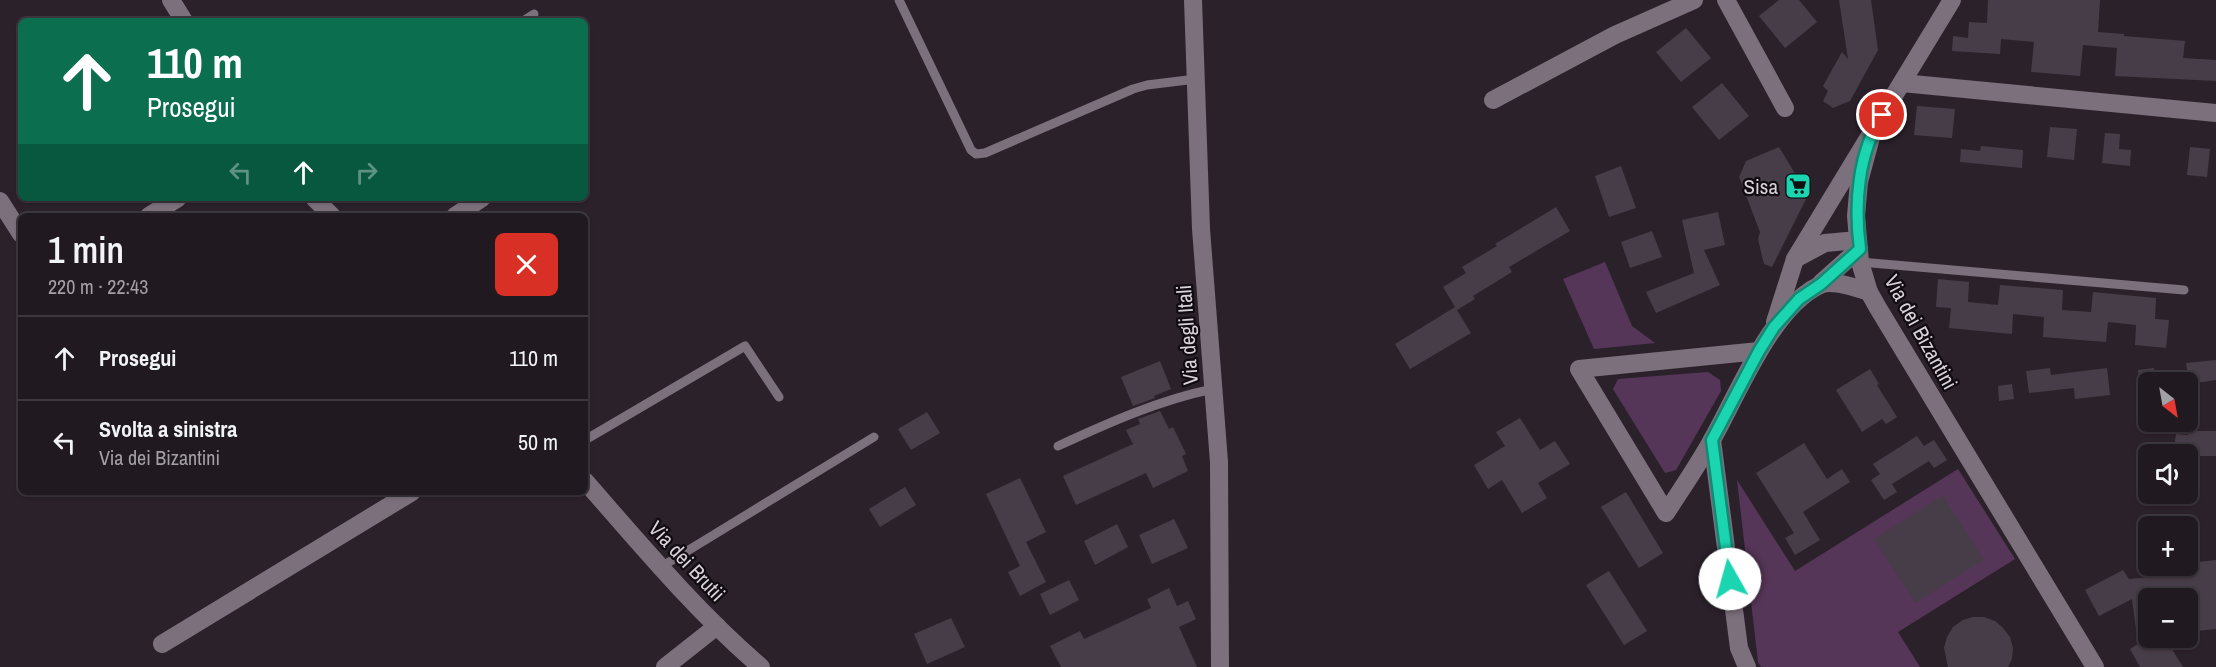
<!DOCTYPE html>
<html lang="it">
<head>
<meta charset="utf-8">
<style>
  :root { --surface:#201920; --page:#282229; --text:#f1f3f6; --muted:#a2a0a5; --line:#3d383e }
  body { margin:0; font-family:"Archivo Narrow",sans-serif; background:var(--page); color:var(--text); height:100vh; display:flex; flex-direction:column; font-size:22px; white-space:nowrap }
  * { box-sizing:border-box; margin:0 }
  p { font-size:20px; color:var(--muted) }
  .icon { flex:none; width:33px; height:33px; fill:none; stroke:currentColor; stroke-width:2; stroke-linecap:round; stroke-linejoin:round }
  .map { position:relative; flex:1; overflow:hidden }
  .panel { position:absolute; left:18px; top:213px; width:570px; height:282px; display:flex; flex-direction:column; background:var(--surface); border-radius:9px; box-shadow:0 2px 4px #0004,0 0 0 2px var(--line) }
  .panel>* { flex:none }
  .guide { position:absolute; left:18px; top:18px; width:570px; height:183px; border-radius:9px; box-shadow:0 2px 4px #0004,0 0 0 2px var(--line); background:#0b6e4f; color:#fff; overflow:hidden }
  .needle { width:39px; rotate:149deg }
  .tools { position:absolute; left:2138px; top:372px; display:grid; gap:12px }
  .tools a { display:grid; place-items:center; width:60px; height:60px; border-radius:9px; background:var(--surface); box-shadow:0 2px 4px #0004,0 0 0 2px var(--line); font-size:30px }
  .pin { position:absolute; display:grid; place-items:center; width:51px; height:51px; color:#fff; margin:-26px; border:3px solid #fff; border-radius:50%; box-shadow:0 2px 6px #0007 }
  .me { position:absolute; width:66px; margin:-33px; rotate:353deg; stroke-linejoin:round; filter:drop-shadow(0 0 4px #0008) }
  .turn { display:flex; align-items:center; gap:21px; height:126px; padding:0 30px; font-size:27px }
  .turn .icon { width:78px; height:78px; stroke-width:2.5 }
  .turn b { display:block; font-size:42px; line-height:51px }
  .lanes { display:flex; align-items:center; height:57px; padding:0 30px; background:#0003; justify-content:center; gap:30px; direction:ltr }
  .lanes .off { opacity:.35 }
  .round { display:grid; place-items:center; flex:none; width:63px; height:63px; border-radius:9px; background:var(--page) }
  .overview { display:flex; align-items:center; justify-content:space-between; height:102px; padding:0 30px }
  h1 { font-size:36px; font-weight:600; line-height:45px }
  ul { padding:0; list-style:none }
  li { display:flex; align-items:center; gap:18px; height:84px; padding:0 30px; border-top:2px solid var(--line) }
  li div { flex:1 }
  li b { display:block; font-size:22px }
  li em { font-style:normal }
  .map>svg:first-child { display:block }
</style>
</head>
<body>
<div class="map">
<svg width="2216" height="667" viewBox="0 0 2216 667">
  <rect width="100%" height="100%" fill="#2b212b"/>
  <g fill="#563658">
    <path d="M1605,262L1632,326L1655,343L1594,349L1563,279Z"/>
    <path d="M1708,372L1720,380L1721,391L1676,470L1665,473L1613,389L1618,379Z"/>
    <path d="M1958,469L2015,559L1898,632L1920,667H1761L1758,662L1737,480L1795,571Z"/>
  </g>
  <g fill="#473d48">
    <path d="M1779,0H1799L1817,22L1785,48L1759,16Z"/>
    <path d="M1839,0H1871L1878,50L1850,101L1833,108L1823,101L1828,91L1823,86L1842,52L1848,59Z"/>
    <path d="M1988,0H2100L2098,32L2124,34V36L2185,41L2183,58L2216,60V81L2115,76L2117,48L2083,45L2080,76L2031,72L2034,42L2001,39L2000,54L1952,51L1953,36L1968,38L1969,22L1987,23Z"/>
    <path d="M1686,28L1711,58L1681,82L1656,52Z"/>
    <path d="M1722,83L1749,116L1719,140L1692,107Z"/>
    <path d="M1917,106L1955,109L1952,138L1914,135Z"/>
    <path d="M2050,127L2077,129L2074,160L2047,157Z"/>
    <path d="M2105,133L2120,134L2119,149L2131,150L2130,166L2102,163Z"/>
    <path d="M1981,146L2023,150L2022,168L1960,162L1961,149L1980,151Z"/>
    <path d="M1779,147L1808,195L1772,267L1764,264L1758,239L1760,232L1739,177L1746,161Z"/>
    <path d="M2190,147L2210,149L2207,177L2187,175Z"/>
    <path d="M1621,166L1636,208L1609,217L1595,176Z"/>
    <path d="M1556,207L1570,231L1509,267L1512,272L1473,296L1475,299L1457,310L1471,333L1410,369L1395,344L1455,307L1443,287L1466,273L1462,267L1497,246L1495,244Z"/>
    <path d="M1718,212L1725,245L1704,250L1720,285L1656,313L1646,292L1694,273L1682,220Z"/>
    <path d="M1652,231L1662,257L1630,268L1621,242Z"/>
    <path d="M1938,279L1969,282L1968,302L1998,305L2000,285L2063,290L2062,310L2091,312L2093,292L2156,298L2155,319L2169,320L2166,348L2135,345L2136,325L2108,322L2106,342L2043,337L2044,317L2013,314L2012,334L1949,328L1951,308L1936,307Z"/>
    <path d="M2216,360V380L2189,384L2186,363Z"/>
    <path d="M1160,361L1171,389L1154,396L1155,398L1133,406L1121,377Z"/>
    <path d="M2050,368L2051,375L2107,368L2110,395L2075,399L2074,388L2029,393L2026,371Z"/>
    <path d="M2154,368L2156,382H2139L2138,370Z"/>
    <path d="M1870,369L1879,384L1877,385L1897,417L1886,424L1882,419L1862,432L1836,390Z"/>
    <path d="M2012,384L2014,399L1999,401L1998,386Z"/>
    <path d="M1160,411L1169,429L1173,427L1186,454L1182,456L1188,471L1153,488L1146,473L1076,505L1063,476L1133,444L1126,430L1140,424L1138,419Z"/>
    <path d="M927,412L940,433L911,450L898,429Z"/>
    <path d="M1520,418L1540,450L1555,441L1570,464L1538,483L1547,498L1522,513L1502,480L1488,489L1474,465L1505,446L1496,432Z"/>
    <path d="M2188,431H2216V456H2187L2188,449L2174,448L2176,434L2188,435Z"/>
    <path d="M1917,436L1924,446L1934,440L1947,460L1934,468L1929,461L1892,484L1897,492L1884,500L1871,480L1880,474L1873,464Z"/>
    <path d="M1804,443L1827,479L1842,469L1850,482L1803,512L1820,540L1795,555L1785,538L1794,533L1756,473Z"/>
    <path d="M1020,478L1046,532L1026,542L1046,582L1020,596L1008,572L1020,566L986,494Z"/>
    <path d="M905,487L916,505L880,527L869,509Z"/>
    <path d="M1626,492L1663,553L1639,568L1601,507Z"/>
    <path d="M1943,495L1984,560L1915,603L1874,539Z"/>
    <path d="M1174,519L1188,548L1152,564L1139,535Z"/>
    <path d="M1117,524L1128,547L1095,565L1084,541Z"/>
    <path d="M2187,537H2195L2198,562L2216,560V629L2187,632V598H2148V638H2165L2183,667H2140L2130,649L2138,644L2132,599L2099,616L2085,590L2123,570L2129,579L2187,574Z"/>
    <path d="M1609,571L1647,631L1624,645L1586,585Z"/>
    <path d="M1069,580L1079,600L1050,615L1040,594Z"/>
    <path d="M1169,588L1177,606L1188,601L1196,619L1179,627L1197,667H1061L1050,646L1080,631L1084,639L1151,608L1147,599Z"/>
    <path d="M1973,617H1984L1995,621L2003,628L2010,637L2013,648L2012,659L2008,667H1948L1944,648L1947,637L1953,627L1963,620Z"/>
    <path d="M951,618L965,647L927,664L914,634Z"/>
  </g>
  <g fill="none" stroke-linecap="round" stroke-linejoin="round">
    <g stroke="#7c707c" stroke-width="9">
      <path d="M899,0L971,150L976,154L985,153L1133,89L1147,85L1196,79"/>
      <path d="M523,21L534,14"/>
      <path d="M1860,262L2184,290"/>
      <path d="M585,440L745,346L779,397"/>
      <path d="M1058,446C1108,423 1159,400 1213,389"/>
      <path d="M661,567L874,437"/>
    </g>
    <g stroke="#7c707c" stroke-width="18">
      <path d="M171,0L184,21"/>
      <path d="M1193,0L1201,229L1219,462L1220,667"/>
      <path d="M1726,0L1785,108"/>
      <path d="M1902,83L2216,113"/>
      <path d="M1493,100L1615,35L1694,0"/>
      <path d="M314,198L332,216"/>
      <path d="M0,201L21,234"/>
      <path d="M149,216L178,198"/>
      <path d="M455,216L482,198"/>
      <path d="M1795,259L1825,243L1858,240"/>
      <path d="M1821,283L1859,249"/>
      <path d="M1775,322L1795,259L1869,137"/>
      <path d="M1759,351L1579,369L1666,513C1682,488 1699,464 1713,438C1738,394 1772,307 1820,285C1832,279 1857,288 1869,292"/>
      <path d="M1712,440L1739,648L1747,667"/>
      <path d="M585,481C641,545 696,611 761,667"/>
      <path d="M162,644L412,492"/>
      <path d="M665,667L717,626"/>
    </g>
    <path stroke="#7c707c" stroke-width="18" d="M1952,0L1873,130L1859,182L1856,216L1860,262L1869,292L1878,308L2095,667"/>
  </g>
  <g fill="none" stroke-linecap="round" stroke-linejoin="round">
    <g stroke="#128a73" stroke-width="15">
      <path id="route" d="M1730,579L1712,440L1759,351L1774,327L1799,299L1821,284L1860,249C1854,204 1858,154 1882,115"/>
    </g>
    <use href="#route" stroke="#1bd5b1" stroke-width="10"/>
  </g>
  <defs>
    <g id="supermarket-square" transform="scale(1.35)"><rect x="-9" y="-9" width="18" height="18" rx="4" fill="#1bd5b1" stroke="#110c11"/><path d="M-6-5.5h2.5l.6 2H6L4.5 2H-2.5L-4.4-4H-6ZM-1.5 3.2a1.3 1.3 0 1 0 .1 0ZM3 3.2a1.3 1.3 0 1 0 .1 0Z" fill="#111"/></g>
  </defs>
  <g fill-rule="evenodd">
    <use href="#supermarket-square" x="1798" y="186"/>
  </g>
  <g text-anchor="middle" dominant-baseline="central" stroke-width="4.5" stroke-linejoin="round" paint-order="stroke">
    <g font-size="21" fill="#d9d2d9" stroke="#110c11" text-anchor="end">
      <text x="1778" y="186">Sisa</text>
    </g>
    <g font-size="21" fill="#d9d2d9" stroke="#110c11">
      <text transform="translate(1921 332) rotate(61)">Via dei Bizantini</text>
      <text transform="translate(1187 335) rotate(-94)">Via degli Itali</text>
      <text transform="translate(687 561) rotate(47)">Via dei Brutii</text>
    </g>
  </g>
</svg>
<div class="tools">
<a><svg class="needle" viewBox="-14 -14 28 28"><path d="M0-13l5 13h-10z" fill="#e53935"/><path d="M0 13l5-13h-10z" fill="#a2a0a5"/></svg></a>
<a><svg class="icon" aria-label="sound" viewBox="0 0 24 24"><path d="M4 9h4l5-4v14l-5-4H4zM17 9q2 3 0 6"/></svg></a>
<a>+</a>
<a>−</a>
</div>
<div class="pin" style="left:1882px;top:115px;background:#d93025"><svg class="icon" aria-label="arrive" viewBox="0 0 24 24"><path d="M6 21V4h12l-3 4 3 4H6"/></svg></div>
<svg class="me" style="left:1730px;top:579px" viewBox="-20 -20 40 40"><circle r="19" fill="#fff"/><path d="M0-13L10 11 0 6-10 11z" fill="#1bd5b1"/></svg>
<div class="guide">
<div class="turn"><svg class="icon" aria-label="ahead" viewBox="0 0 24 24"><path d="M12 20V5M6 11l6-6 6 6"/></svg><div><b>110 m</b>Prosegui</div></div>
<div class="lanes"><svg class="icon off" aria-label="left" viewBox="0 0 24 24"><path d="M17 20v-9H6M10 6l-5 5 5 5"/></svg><svg class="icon" aria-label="ahead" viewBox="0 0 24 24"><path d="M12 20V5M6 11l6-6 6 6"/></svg><svg class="icon off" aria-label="right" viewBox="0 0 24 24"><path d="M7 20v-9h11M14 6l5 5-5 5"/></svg></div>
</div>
<section class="panel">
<div class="overview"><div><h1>1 min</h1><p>220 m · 22:43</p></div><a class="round" style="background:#d93025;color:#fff"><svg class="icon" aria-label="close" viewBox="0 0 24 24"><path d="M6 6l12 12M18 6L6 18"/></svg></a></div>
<ul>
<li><svg class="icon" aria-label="ahead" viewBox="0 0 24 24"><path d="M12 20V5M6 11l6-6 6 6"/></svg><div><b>Prosegui</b></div><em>110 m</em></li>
<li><svg class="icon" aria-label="left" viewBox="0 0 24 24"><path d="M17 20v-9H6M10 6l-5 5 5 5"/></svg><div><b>Svolta a sinistra</b><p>Via dei Bizantini</p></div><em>50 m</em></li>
</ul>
</section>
</div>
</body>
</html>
